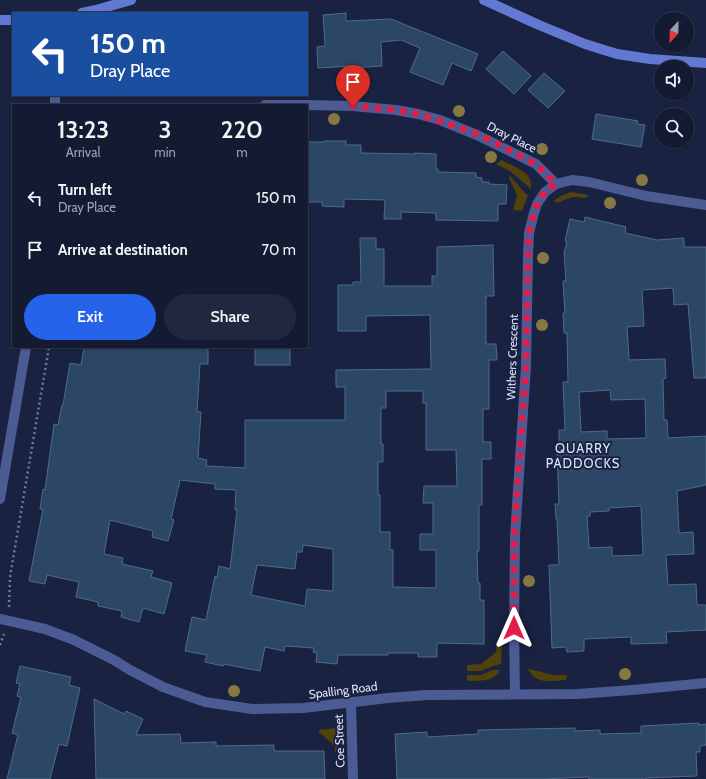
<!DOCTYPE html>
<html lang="en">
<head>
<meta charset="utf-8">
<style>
  :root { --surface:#141a32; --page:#21273e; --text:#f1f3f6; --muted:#9da1ac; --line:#33384d; --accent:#2563eb }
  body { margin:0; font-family:Cabin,sans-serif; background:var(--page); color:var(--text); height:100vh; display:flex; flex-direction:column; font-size:15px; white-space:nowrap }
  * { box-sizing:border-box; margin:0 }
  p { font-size:13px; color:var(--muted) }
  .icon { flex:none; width:22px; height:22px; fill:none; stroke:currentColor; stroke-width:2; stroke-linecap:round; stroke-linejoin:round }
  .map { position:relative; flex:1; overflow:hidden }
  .sheet { position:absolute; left:12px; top:104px; width:296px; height:244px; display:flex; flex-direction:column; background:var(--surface); border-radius:0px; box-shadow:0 1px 3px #0004,0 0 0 1px var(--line) }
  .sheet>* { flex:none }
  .top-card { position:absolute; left:12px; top:12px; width:296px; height:84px; border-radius:0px; box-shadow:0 1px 3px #0004,0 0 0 1px var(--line); background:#1a4fa0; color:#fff; overflow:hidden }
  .needle { width:26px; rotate:202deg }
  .tools { position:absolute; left:654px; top:12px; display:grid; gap:8px }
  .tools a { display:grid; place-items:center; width:40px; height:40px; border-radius:50%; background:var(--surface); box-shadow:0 1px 3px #0004,0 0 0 1px var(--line); font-size:20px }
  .pin { position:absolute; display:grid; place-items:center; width:34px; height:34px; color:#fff; margin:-41px -17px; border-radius:50% 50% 50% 0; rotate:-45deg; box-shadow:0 0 4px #0007 }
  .pin .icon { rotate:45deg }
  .me { position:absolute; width:44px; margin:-22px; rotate:0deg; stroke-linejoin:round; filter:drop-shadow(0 0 3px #0008) }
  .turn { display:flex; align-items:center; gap:14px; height:84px; padding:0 12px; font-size:18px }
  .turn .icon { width:52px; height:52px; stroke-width:2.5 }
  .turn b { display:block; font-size:28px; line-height:34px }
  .eta { display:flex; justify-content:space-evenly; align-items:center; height:68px; text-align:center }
  .eta b { font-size:24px; font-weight:600; line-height:28px }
  .action { display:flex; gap:8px; margin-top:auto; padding:8px 12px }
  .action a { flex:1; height:46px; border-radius:24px; background:var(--accent); color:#fff; font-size:16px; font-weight:600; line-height:46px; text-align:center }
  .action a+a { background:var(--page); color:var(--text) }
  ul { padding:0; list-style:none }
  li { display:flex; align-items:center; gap:12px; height:52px; padding:0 12px }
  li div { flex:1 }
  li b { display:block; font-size:15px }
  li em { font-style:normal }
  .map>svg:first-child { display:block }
</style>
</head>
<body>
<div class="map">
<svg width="706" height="779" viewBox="0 0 706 779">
  <rect width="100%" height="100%" fill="#1a2242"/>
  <g fill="#51410a">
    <path d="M501,160C508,164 524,169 528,176C531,180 531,184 531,189L510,171L496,164Z"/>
    <path d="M510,176L525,193L528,195L522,211L513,210L517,195L509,178Z"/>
    <path d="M572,192L588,195L587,198C583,198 580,197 576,197C570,197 564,200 558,203L554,201C560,196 564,194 572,192Z"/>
    <path d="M497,641L502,643L501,664L493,666L481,671H467V665L481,664L496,652Z"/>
    <path d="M528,669L538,671L553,675H567L566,680C552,681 536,685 528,669Z"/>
    <path d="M492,670H500C493,683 481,680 467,681V675H481Z"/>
    <path d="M337,728L340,735V751L335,752V746L319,732V730Z"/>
  </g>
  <g fill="#2b4765" stroke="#4e6b8c" fill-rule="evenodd">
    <path d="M346,13V21L391,19L478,54L471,71L452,63L443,85L410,72L420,48L401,40L381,42L382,66L352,68V66L318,68L317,47L325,46L323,15Z"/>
    <path d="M503,51L531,76L514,94L486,69Z"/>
    <path d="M544,73L565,91L548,108L528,90Z"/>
    <path d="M596,114L638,121L637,124L645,125L641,147L592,139Z"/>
    <path d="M324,141H346V145H361V153L415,154V153L436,154V169H438V172L476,173V177L482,178V182H489V184L507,185L506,204H498V221L436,220V213L401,212V219H384L385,200L344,199V207L322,206V202H307V142H324Z"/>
    <path d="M585,217L626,227L625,233L657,240L684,238V247H706V378H694L688,304L674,305L673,288L642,290L644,326L627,327L629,360L665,359L666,378L663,379L664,420H667L668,438L706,436V485L677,491L679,533L693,532L694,554L666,555L668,585L696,584L697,605H706V630L666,632L667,643L631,644V637L584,639V651L567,652L566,647L552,648L549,565H559L557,519H556L555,504H559L557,451H559V430H565L563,382H568L567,333H564L563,313H565L563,281H566L564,252L567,242L565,241L570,219L584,222ZM610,390L611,400L645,399L646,438L607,439V431L581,432L579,392ZM641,506L643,555L612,556V547L589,548L587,516H590V512L609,511V508Z"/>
    <path d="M360,238H376V249H384V286H432V276H437V247L493,245L494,296H486V344H496L497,360H489V409H483V442H491V459H482V505H479V551H477L478,583H480V600H484V644L437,643V657H418V653H388V655H338L337,664L316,662L317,653L313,652L314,648L285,646L284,651L265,647L260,671L223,664V666L205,662L207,655L185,651L192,617L206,620L215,576L217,577L219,566L230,569L237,510H235L236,490L215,489V484L180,480L171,519L174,520L168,541L152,537L153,531L110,520L104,554L123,558L122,564L153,571L151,577L172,583L164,614L143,608L139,622L121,617L122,611L98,606V602L76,597L79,582L47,575L45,584L29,581L43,509H40L43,489L45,490L54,424L58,425L62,405H63L70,363L81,365L84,347H208V364H200L197,412H201L198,458L207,460L206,466L245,468V420H345V387H336V370L431,369L430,315L366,316V331H338V285H353V282H361ZM386,391H423V403H426V450H456L457,486H424L423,503H433V534H420V550H436V588L393,587V550H390V532H380V495H378V462H383V444H381V408H386ZM303,545L333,549V591L307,589L305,606L251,595L257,565L295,569L297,552H302Z"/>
    <rect x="255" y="347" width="35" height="18"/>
    <path d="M20,666L71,677L69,685L80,688L67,746L59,744L50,779H7L18,735L12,733L21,697L17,696L20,684L16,683Z"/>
    <path d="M94,699L124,714L126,711L143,719L136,735L180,734L181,743L216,742V746L274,745V751H324L325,779H96Z"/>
    <path d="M699,723V725L706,724V745L700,746V752H696L697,776L646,778V779H589L588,777L542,779H397L395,734L427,732V737L478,734V730L575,728V731L600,730V734L641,733V726Z"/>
  </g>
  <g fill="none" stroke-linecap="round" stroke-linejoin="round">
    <g stroke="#717995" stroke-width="2.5" stroke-dasharray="2 3" stroke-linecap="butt">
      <path d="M9,607L10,577L49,347"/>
      <path d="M0,645L4,634"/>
    </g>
    <g stroke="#4c5b93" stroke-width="10">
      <path d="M55,95V105"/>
      <path d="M265,105H306"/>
      <path d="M307,105L353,106L396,110L418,114L440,120L477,135L536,164L556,184"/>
      <path d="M0,499L26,347"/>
      <path d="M0,619L45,629L74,640L114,660L130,670L163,687L205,702L252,709L303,708L388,698L427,695L578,694L632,690L706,683"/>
      <path d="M515,694L514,629L515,536L526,366L528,255L529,233L534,213L537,204L545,192L556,184L572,180L589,182L646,196L706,205"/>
      <path d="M351,702L353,779"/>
    </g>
    <g stroke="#6278d2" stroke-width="10">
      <path d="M484,0L539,25L585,44L617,54L650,59L706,63"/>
      <path d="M82,13L96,10L131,0"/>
      <path d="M0,20H13"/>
    </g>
  </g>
  <g fill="#877743">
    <circle cx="459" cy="111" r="6"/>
    <circle cx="334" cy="119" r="6"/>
    <circle cx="542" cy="149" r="6"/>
    <circle cx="491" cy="157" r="6"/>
    <circle cx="642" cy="180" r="6"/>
    <circle cx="610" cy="203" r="6"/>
    <circle cx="543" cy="258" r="6"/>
    <circle cx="542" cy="325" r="6"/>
    <circle cx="529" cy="581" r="6"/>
    <circle cx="625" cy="674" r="6"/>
    <circle cx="234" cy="691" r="6"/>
  </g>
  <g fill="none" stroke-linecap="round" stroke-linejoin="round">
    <path stroke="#e11d48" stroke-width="7" stroke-dasharray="0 12.6" d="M353,106L396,110L418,114L458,127L478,134L536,164L556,184L545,192L537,204L534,213L529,233L528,255L526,366L514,536V628"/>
  </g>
  <g text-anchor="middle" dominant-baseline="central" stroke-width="4" stroke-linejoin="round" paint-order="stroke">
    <g font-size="12" fill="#dbe3f9" stroke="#1a2242">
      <text transform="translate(512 137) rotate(27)">Dray Place</text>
      <text transform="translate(512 357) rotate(-88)">Withers Crescent</text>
      <text transform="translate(343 690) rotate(-7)">Spalling Road</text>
      <text transform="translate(339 741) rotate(-92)">Coe Street</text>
    </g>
    <g font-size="13" letter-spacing="1" fill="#dbe3f9" stroke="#1a2242">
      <text x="583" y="448">QUARRY<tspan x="583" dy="15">PADDOCKS</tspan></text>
    </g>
  </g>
</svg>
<div class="tools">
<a><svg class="needle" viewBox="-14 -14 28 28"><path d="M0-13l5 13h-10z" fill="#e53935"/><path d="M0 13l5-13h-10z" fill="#9da1ac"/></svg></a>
<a><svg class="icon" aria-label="sound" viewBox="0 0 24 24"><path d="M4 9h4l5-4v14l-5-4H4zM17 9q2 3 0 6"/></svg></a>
<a><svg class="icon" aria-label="search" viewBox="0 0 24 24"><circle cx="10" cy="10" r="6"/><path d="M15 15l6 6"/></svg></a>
</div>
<div class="pin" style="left:353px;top:106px;background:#d93025"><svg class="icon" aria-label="arrive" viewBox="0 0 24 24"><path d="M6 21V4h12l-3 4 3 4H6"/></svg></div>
<svg class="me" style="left:514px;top:628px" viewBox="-20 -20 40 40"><path d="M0-17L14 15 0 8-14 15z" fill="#e11d48" stroke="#fff" stroke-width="4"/></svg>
<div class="top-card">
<div class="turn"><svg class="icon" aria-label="left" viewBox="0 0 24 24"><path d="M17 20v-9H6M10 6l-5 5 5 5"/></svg><div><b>150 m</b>Dray Place</div></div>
</div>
<section class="sheet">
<div class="eta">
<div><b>13:23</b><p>Arrival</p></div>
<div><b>3</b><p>min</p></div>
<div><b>220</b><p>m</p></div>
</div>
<ul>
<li><svg class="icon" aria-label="left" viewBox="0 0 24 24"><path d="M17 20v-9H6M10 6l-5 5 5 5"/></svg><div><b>Turn left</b><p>Dray Place</p></div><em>150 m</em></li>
<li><svg class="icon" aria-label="arrive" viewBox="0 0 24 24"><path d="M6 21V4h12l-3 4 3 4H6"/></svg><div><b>Arrive at destination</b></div><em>70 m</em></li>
</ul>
<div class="action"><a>Exit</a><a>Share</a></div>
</section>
</div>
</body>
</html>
